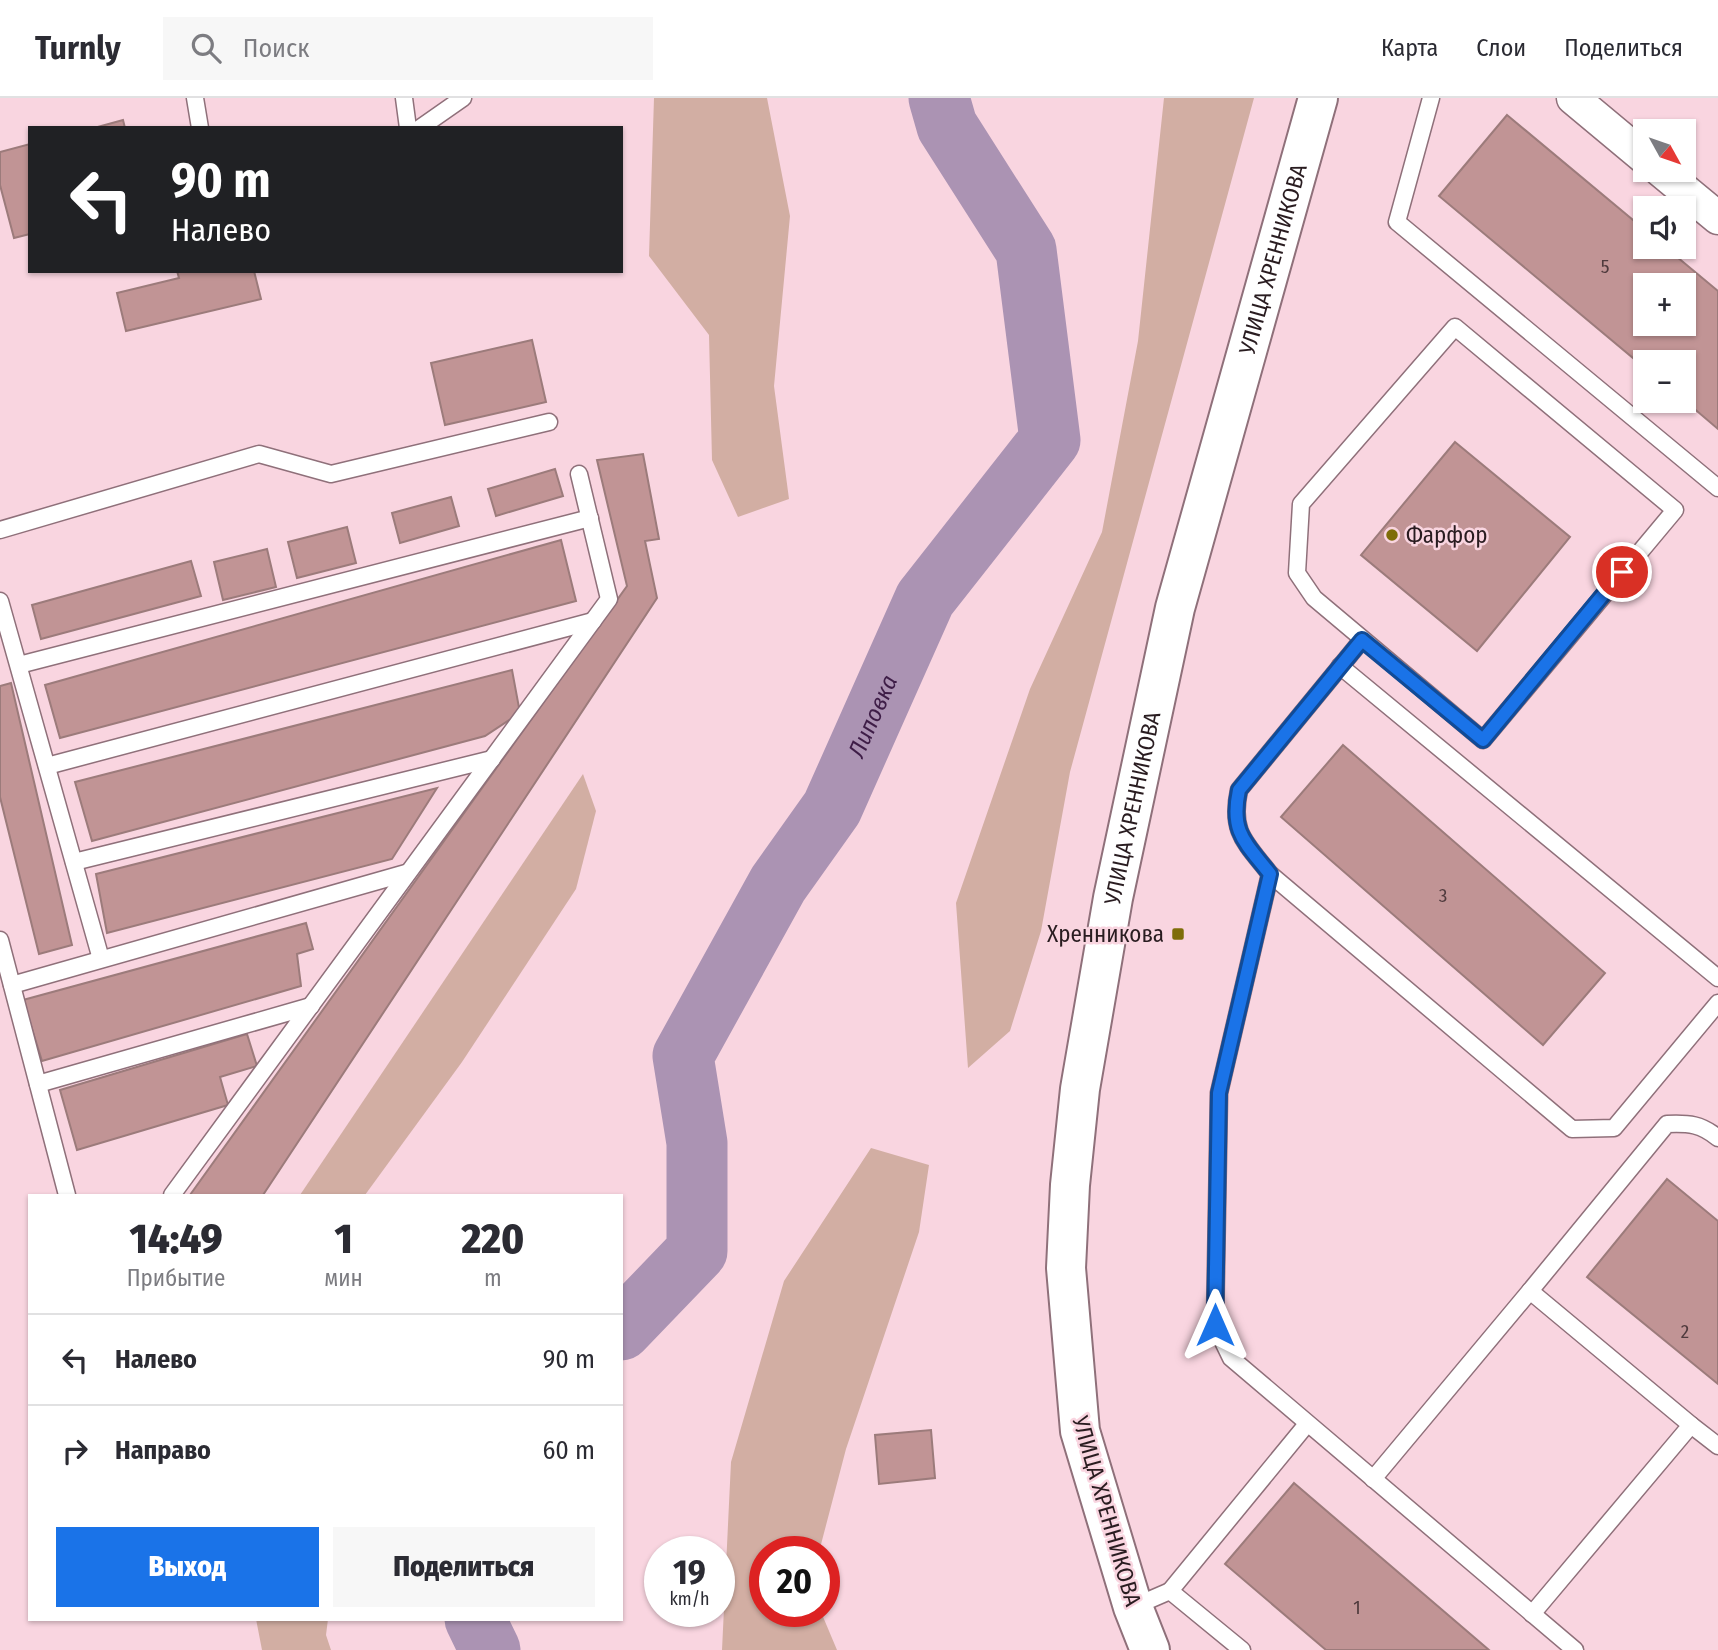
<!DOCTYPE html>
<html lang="ru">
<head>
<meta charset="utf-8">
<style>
  :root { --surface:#fff; --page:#f7f7f7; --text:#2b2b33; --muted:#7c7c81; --line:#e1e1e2; --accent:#1a73e8 }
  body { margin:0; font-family:"Fira Sans Condensed",sans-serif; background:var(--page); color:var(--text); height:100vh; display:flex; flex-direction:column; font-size:26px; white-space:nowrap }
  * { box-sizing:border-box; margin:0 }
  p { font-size:23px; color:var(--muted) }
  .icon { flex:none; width:38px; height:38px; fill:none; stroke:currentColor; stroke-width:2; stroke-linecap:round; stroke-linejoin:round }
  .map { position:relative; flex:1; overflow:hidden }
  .side { position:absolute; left:28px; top:1096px; width:595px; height:427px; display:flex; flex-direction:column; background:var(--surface); border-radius:0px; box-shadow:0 2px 5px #0004 }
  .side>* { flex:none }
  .hud { position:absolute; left:28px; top:28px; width:595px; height:147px; border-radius:0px; box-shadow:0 2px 5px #0004; background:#202124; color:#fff; overflow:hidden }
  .needle { width:46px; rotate:130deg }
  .fabs { position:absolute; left:1633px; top:21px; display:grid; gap:14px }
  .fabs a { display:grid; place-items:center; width:63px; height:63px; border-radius:0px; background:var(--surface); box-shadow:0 2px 5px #0004; font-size:35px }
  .speed { position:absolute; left:644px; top:1438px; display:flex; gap:14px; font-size:35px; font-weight:700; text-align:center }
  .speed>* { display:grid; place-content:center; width:91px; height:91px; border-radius:50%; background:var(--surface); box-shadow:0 2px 5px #0004; line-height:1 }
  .speed small { font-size:18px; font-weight:400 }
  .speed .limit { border:10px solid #d22; background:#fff; color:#111 }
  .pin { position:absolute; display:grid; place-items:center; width:60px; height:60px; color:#fff; margin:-30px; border:4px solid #fff; border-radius:50%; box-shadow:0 2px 7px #0007 }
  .me { position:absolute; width:77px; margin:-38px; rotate:0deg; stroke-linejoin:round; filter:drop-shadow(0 0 5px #0008) }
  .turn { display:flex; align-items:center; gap:24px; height:147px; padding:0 28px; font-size:32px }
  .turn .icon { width:91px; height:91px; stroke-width:2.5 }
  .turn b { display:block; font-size:49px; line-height:60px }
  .eta { display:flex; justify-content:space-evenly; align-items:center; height:119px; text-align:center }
  .eta b { font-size:42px; font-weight:800; line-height:49px }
  .cta { display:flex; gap:14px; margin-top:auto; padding:14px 28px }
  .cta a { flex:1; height:80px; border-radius:0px; background:var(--accent); color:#fff; font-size:28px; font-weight:800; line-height:80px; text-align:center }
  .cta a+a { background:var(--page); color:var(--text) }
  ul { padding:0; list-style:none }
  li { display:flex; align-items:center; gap:21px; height:91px; padding:0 28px; border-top:2px solid var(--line) }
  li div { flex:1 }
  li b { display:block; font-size:26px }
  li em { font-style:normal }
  header { display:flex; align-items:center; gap:42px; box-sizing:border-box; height:98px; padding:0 35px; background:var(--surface); border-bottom:2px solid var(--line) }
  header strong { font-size:33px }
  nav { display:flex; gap:38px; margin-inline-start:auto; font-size:24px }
  .search { width:490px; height:63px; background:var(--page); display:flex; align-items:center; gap:18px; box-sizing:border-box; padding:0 24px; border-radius:0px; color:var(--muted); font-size:26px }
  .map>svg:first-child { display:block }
</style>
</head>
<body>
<header>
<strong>Turnly</strong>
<div class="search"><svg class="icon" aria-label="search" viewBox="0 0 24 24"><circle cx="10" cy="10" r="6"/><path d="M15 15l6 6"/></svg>Поиск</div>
<nav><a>Карта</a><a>Слои</a><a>Поделиться</a></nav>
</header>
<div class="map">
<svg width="1718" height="1552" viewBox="0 0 1718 1552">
  <rect width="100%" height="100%" fill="#f9d5e0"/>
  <g fill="#d2aea3">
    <path d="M654,0H767L790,118L774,288L789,401L738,419L712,362L709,237L649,158Z"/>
    <path d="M1164,0H1254L1070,674L1041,833L1010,933L968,970L956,805L1030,591L1102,434L1138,243Z"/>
    <path d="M583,676L596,713L576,791L462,964L365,1097H300Z"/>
    <path d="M871,1050L929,1067L919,1134L846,1351L819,1454H765V1514H821L837,1552H722L731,1364L784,1183Z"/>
    <path d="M256,1521H328L326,1537L331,1552H262Z"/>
  </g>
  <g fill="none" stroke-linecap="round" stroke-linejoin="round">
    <g stroke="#ab93b3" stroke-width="61">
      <path id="s1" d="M621,1232L697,1153V1045L683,958L778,786L832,710L925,501L1050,342L1026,152L947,28L939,0"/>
      <path d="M475,1521L490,1552"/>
    </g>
  </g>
  <g fill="#c19495" stroke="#9c7b7b" stroke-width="2" fill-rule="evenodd">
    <path d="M1507,17L1645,132V149H1665L1718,193V331L1684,302V264H1645V270L1439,98ZM1645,187H1684V226H1645Z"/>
    <path d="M123,22L125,30H94Z"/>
    <path d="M30,46V136L14,140L0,87V54Z"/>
    <path d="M177,173H254L261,201L126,233L117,195L179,180Z"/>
    <path d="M532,242L546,304L445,327L431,265Z"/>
    <path d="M1455,344L1570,439L1477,553L1361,457Z"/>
    <path d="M643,356L659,441L645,443L657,500L263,1097H190L627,488L597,362Z"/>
    <path d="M555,371L563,398L496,418L488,391Z"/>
    <path d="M451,399L459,428L400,445L392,415Z"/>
    <path d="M347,429L356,465L297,480L288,444Z"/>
    <path d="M561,442L576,503L60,640L45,587Z"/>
    <path d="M267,451L276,489L223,502L214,464Z"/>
    <path d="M191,463L201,498L41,541L32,507Z"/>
    <path d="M512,572L520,615L485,638L92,743L75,684Z"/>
    <path d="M11,585L72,847L39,856L0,699V588Z"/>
    <path d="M1343,647L1605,875L1543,947L1281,719Z"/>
    <path d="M437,690L392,761L107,835L96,776Z"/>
    <path d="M306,825L313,851L297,856L301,888L42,963L23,902Z"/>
    <path d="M247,936L257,968L220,979L228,1007L77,1052L60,992Z"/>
    <path d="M1667,1081L1718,1123V1286L1587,1179Z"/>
    <path d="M931,1332L935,1380L879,1386L875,1337Z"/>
    <path d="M1294,1385L1489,1552H1326L1225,1466Z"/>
  </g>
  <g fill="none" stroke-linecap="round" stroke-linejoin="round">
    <g stroke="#8f707a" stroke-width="19">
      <g id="lane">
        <path d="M195,0L200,30"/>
        <path d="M404,0L408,30"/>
        <path d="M1431,0L1397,124L1718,390"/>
        <path d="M420,30L463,0"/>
        <path d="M1455,229L1675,412L1483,642L1314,500L1297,475L1301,406Z"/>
        <path d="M0,432L259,356L331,376L549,324"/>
        <path d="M0,503L101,861"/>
        <path d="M19,567L590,420"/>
        <path d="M1340,568L1718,880"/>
        <path d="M47,668L593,523"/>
        <path d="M74,764L492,661"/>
        <path d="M1270,776C1245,744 1230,734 1239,692L1362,542"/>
        <path d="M0,842L67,1097"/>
        <path d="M12,887L406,775"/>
        <path d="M38,986L311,908"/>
        <path d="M172,1097L609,501L579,376"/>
        <path d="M1530,1193L1667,1026C1689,1025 1701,1026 1718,1040"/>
        <path d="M1691,1327L1718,1348"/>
        <path d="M1373,1381L1530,1193L1691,1327L1532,1516"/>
        <path d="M1133,1509L1170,1493"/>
        <path d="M1242,1552L1170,1493L1307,1326"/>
        <path d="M1575,1552L1231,1260L1215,1227L1219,995L1270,776L1572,1031L1614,1030L1718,905"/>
      </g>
    </g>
    <g stroke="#8f707a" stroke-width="35">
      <g id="street">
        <path d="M1573,0L1645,60"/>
        <path d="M1660,72L1718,120"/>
      </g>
    </g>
    <g stroke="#8f707a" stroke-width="42">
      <g id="secondary">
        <path id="s2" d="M1150,1552L1133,1509L1080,1333L1066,1170L1070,1087L1080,991L1113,800L1175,510L1318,0"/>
      </g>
    </g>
    <use href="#lane" stroke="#fff" stroke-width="16"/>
    <use href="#street" stroke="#fff" stroke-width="32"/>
    <use href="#secondary" stroke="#fff" stroke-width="38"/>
  </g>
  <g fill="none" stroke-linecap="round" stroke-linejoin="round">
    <g stroke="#114b97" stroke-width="18">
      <path id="route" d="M1215,1227L1219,995L1270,776C1245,744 1230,734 1239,692L1362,542L1483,642L1622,474"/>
    </g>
    <use href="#route" stroke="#1a73e8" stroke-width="12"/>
  </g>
  <g fill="#7e6d09" stroke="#f9d5e0" stroke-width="2.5">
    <circle cx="1392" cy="437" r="7"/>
    <rect x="1171" y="829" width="14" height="14" rx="3.5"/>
  </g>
  <g text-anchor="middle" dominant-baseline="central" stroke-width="5" stroke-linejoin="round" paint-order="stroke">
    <g font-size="19" fill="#4f3a3d">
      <text x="1605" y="168">5</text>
      <text x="1443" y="797">3</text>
      <text x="1685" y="1233">2</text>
      <text x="1357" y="1509">1</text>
    </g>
    <g font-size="23" fill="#291c20" stroke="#f9d5e0">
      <text stroke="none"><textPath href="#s2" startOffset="1426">УЛИЦА ХРЕННИКОВА</textPath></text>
      <text stroke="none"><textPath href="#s2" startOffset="859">УЛИЦА ХРЕННИКОВА</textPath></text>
      <text transform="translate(1107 1413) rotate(74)">УЛИЦА ХРЕННИКОВА</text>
    </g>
    <g font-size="23" fill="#291c20" stroke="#f9d5e0" text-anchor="start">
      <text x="1406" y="437">Фарфор</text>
      <text x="1164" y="836" text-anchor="end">Хренникова</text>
    </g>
    <g font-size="24" font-style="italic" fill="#3e1d47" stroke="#f9d5e0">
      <text stroke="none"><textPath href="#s1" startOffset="696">Липовка</textPath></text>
    </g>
  </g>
</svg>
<div class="fabs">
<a><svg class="needle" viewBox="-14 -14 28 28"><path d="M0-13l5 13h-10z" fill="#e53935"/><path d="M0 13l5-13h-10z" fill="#7c7c81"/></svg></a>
<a><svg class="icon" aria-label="sound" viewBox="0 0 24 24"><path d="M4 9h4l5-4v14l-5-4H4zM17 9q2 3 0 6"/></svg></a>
<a>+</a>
<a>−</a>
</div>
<div class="speed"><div>19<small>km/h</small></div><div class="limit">20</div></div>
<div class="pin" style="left:1622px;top:474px;background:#d93025"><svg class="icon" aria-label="arrive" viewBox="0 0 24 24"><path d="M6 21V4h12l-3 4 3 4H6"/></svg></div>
<svg class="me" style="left:1215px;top:1227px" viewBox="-20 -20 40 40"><path d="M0-17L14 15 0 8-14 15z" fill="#1a73e8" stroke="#fff" stroke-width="4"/></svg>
<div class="hud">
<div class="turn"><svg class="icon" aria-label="left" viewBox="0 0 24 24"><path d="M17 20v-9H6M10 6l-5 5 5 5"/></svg><div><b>90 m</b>Налево</div></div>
</div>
<section class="side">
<div class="eta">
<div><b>14:49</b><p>Прибытие</p></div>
<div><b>1</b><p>мин</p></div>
<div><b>220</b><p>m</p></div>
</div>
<ul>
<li><svg class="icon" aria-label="left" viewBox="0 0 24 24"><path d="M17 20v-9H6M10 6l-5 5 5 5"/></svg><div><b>Налево</b></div><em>90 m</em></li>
<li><svg class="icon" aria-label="right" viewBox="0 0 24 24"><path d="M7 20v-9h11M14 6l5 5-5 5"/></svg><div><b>Направо</b></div><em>60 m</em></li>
</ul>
<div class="cta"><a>Выход</a><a>Поделиться</a></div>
</section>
</div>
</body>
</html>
